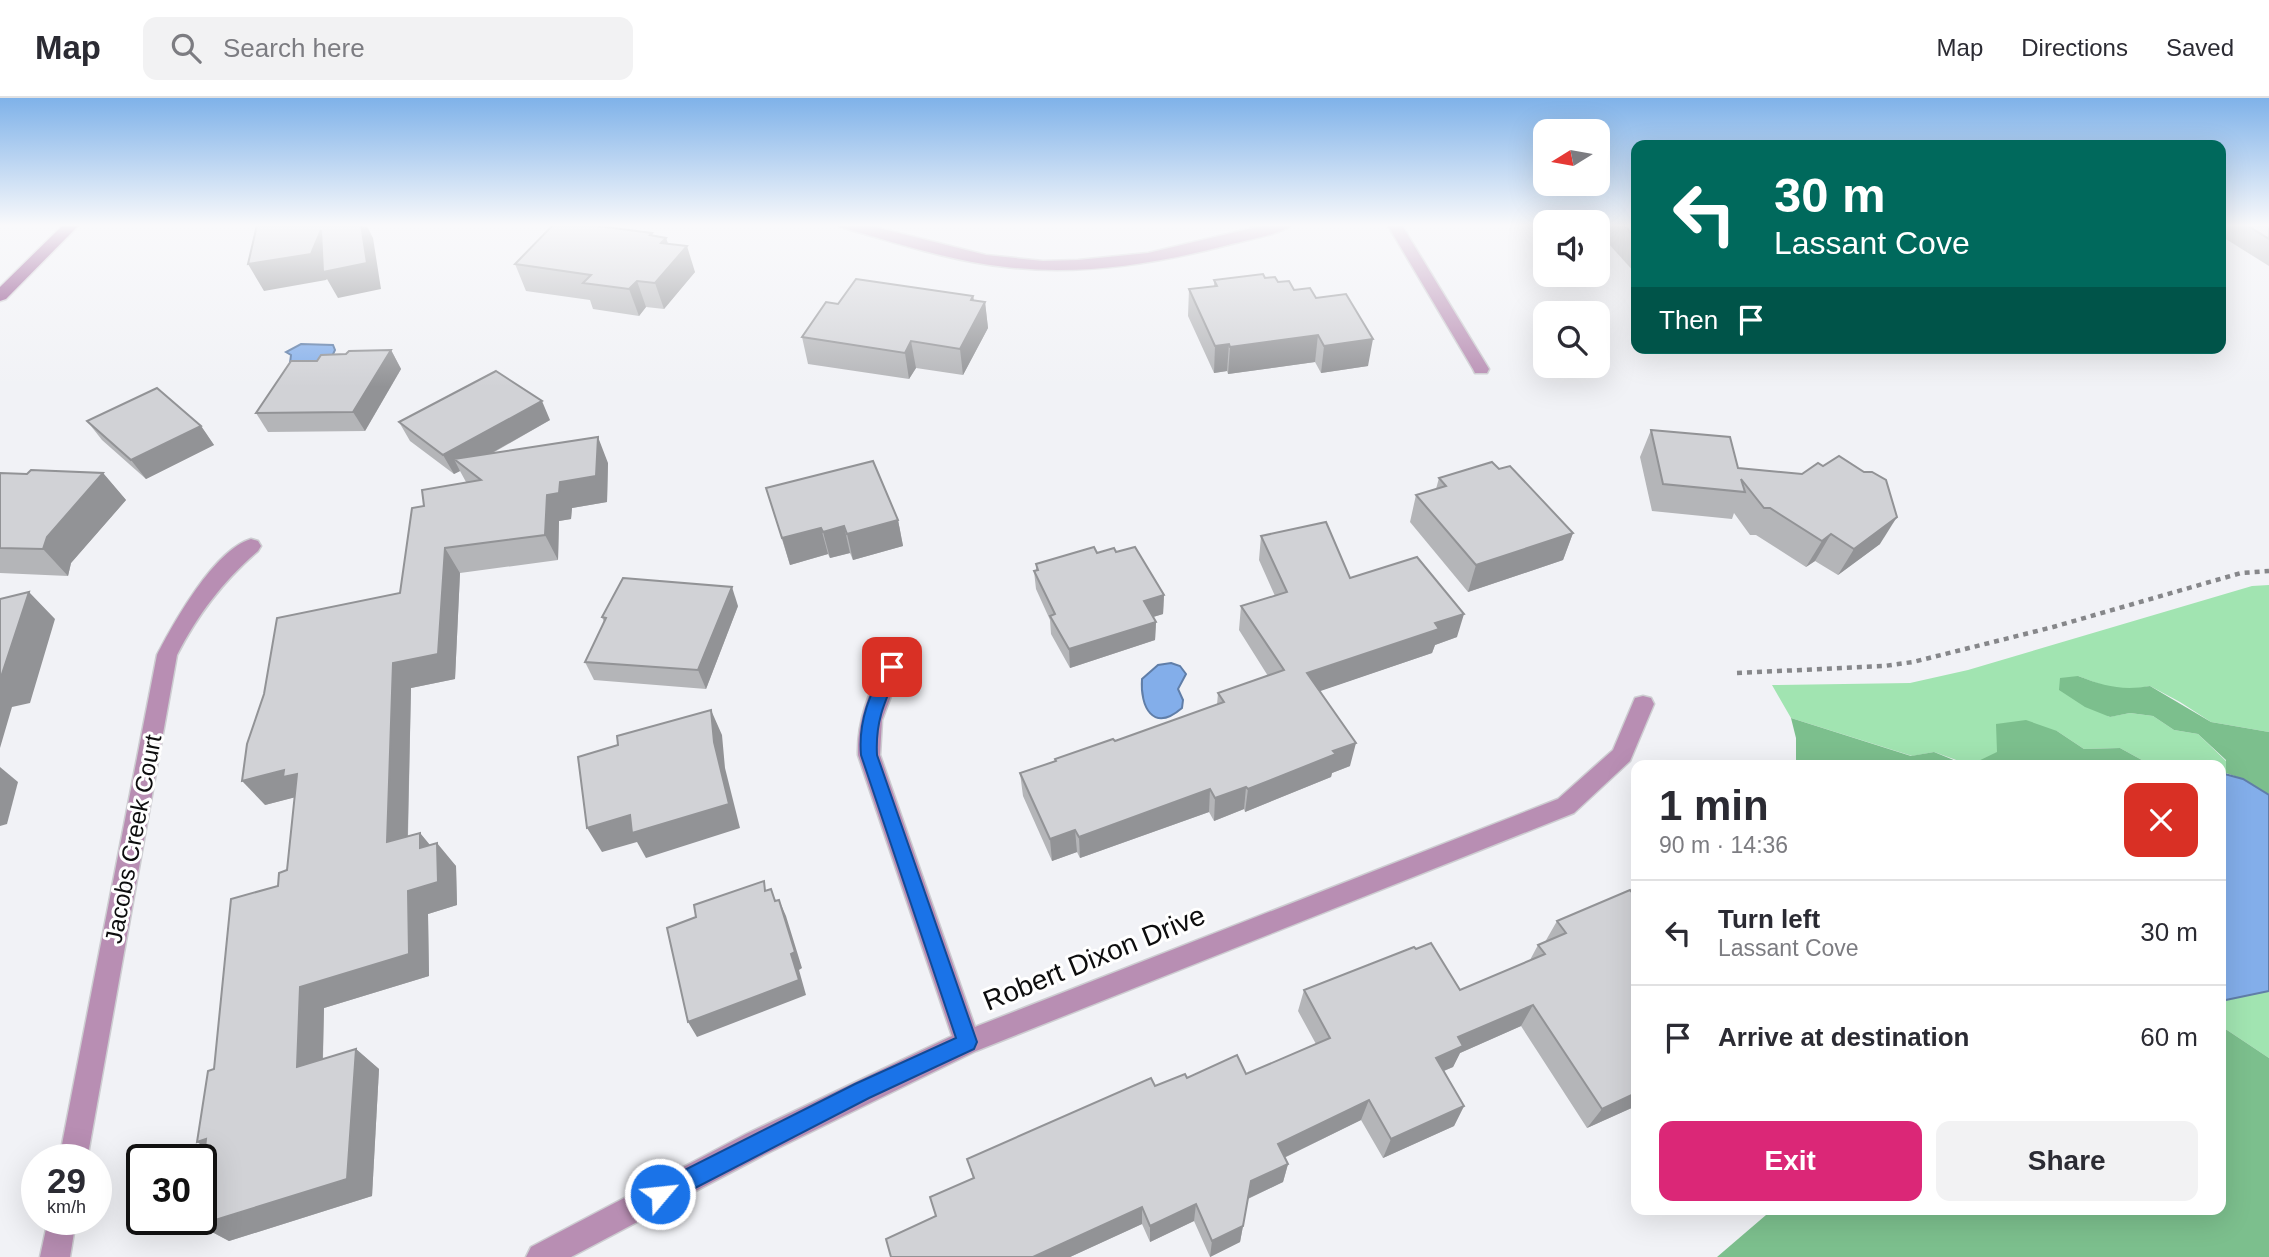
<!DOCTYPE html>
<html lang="en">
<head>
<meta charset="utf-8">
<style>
  :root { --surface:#fff; --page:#f2f2f3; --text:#2b2b33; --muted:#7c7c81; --line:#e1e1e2; --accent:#db2777 }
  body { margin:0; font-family:Arial,sans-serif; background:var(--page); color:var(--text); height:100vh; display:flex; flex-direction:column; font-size:26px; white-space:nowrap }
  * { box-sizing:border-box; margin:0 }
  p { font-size:23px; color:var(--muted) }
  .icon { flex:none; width:38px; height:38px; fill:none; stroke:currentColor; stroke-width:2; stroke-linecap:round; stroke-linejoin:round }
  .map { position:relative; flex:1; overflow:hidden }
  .details { position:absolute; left:1631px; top:662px; width:595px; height:455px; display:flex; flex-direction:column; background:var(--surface); border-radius:14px; box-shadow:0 7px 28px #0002 }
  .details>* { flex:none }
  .top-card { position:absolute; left:1631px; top:42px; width:595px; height:214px; border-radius:14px; box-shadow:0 7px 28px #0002; background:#00695c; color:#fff; overflow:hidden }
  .needle { width:46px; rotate:259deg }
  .buttons { position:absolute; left:1533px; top:21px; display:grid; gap:14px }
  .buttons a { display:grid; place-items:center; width:77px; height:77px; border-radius:14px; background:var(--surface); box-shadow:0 7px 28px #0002; font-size:35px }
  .speed { position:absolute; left:21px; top:1046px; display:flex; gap:14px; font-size:35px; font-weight:700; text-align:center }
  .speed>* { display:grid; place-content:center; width:91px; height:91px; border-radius:50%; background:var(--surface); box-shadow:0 7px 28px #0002; line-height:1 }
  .speed small { font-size:18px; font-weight:400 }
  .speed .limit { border:4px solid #111; border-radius:10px; background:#fff; color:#111 }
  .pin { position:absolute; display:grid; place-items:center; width:60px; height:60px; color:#fff; margin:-30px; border-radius:14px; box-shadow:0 4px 10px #0006 }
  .me { position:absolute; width:77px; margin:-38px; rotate:62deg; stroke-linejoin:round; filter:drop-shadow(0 0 5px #0008) }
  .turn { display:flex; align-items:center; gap:24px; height:147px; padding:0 28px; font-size:32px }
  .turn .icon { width:91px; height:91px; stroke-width:2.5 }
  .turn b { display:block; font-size:49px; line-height:60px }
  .then { display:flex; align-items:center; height:66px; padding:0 28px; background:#0003; gap:14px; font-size:26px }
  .round { display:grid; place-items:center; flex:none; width:74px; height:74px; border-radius:14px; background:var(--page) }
  .headline { display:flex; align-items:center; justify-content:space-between; height:119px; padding:0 28px }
  h1 { font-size:42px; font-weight:700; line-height:52px }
  .primary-button { display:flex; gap:14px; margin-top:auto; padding:14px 28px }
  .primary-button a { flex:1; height:80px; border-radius:14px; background:var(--accent); color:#fff; font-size:28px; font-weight:700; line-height:80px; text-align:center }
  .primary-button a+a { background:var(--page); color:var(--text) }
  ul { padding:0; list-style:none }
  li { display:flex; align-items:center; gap:21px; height:105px; padding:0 28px; border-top:2px solid var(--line) }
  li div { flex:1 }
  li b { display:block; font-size:26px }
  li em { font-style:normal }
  header { display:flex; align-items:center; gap:42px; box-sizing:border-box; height:98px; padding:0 35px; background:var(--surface); border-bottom:2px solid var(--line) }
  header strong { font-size:33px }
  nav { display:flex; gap:38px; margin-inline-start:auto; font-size:24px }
  .search { width:490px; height:63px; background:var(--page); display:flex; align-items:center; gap:18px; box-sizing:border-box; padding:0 24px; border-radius:14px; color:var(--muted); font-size:26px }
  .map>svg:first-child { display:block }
</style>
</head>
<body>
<header>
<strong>Map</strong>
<div class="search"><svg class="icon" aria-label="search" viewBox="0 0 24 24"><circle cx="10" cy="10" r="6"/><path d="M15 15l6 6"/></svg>Search here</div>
<nav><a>Map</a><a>Directions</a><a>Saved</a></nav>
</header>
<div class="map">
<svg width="2269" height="1159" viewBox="0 0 2269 1159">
  <rect width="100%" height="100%" fill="#f1f2f6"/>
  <path fill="#a1e4b1" d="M2269,487V634L2211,624L2180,604L2150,588L2129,592L2110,590L2078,578L2109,619L2130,615L2153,618L2174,632L2198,636L2226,663V675L2269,697V960L2221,928V667H2151L2120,650L2084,651L2057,633L1970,667L1934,654L1912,658L1791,620L1772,587L1910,585L1968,572L2252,488Z"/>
  <g fill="#7cbf8d">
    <path d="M2078,578C2104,588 2122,593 2150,588L2211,624L2269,634V697L2243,681L2226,675V662L2198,636L2174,632L2153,618L2130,615L2110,619L2085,609L2059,592L2060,580Z"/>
    <path d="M1791,620L1911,658L1934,654L1966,667H1806L1796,662V640Z"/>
    <path d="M2026,622L2057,633L2084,651L2120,650L2151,667H1970L1997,654L1996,626Z"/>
    <path d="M2221,928L2269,960V1159H1717L1773,1111H2221Z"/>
  </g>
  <g fill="#83aeea" stroke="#607ea8" stroke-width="2">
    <path d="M301,246L333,247L335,252L329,265H290L291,257L286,254Z"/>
    <path d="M1171,565L1180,568L1186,576L1178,591L1183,602L1182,610C1153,635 1140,609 1142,581L1158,567Z"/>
    <path d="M2221,675L2243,681L2269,697V893L2221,903Z"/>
  </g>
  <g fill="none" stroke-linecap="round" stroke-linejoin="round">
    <g stroke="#cdcdd1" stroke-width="3">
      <g id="minor">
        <path d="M838,126H863L986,157L1043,163L1078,162L1148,155L1269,126H1293C1281,137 1244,142 1228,147C1156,166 1080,178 1006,169C949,163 894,144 840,129Z"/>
        <path d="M1387,126H1401L1489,271L1487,275H1475L1473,271Z"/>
        <path d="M251,441L258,443L261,448L258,453C223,483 198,516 177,557L87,1062H59L157,557C174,524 214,452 251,441Z"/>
        <path d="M892,561L899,563L902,569L882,622L880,657L975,929L1558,701L1613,652L1635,600L1643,598L1651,600L1654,606L1630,663L1574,715L976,953L766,1056L571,1159H526L531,1149L746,1036L952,938L858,657C857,623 869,593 885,563Z"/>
        <path d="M48,1122H76L70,1159H40Z"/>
      </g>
    </g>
    <g stroke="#cdcdd1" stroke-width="3">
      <path id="major" d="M64,126H80L6,201L0,203V189Z"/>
    </g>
    <path stroke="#86878a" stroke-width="4.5" stroke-dasharray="5 5" stroke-linecap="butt" d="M1737,575L1884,568L1913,564L2053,529L2241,475L2269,473"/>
    <use href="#minor" fill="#b88eb3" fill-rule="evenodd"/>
    <use href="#major" fill="#82377c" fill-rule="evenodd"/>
  </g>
  <g fill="#b4b5b8">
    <path d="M1598,126H1636V176L1598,134Z"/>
    <path d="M2221,126H2269V168L2221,138Z"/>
    <path d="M652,135L653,138L666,140L668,146L695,174L664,211L646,209L639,218L593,211L590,202L526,193L515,166Z"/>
    <path d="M1265,180L1316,200L1368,268L1321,275L1315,264L1228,276L1227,273L1214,275L1188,218L1189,191L1214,188V182Z"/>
    <path d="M973,198L974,202L985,204L988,230L963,277L916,270L909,281L808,266L802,239L838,206Z"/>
    <path d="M391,252L401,271L365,333L268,334L256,315L317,263L346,256Z"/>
    <path d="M550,322L491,356L608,365L607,404L572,410L571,421L559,423L558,462L460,475L455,581L411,590L408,738L420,735L430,747L456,768L457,807L428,816L429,878L324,910L323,961L356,951L379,971L372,1098L229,1143L199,1127L205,1081L202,1079L205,1049L197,1044L214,971L278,788L287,772L295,699L265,707L400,495L424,408L466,384L460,373L454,376L410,343L399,324Z"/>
    <path d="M87,323L201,328L214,347L146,381L102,342Z"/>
    <path d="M1651,332L1738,370L1802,376L1823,368L1880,446L1838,477L1815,463L1806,469L1756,437H1750L1734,415L1732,421L1652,413L1640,359Z"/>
    <path d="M1499,371L1573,435L1563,462L1468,494L1410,424L1416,397L1436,391L1439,380Z"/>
    <path d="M0,375L27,376L103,375L126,402L71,465L68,478L0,475Z"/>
    <path d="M766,390L898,422L903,448L853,462L850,455L830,460L828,456L790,467Z"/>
    <path d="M1261,438L1350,480L1457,539L1435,547L1432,555L1319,593L1350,668L1332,675L1331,679L1245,714L1244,711L1214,723L1209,714L1080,760L1077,754L1052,763L1023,698L1020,675L1055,663V661L1115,643L1217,607L1218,595L1268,578L1239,532L1241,508L1275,498L1259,462Z"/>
    <path d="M1116,454L1164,497L1163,516L1153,519L1156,524L1155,542L1070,570L1051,536L1050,522L1036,491L1034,473L1036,472V466L1097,455Z"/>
    <path d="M738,508L706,591L594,582L585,564L604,524L602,519Z"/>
    <path d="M1636,799V1008L1587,1030L1521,928L1460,955L1453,969L1444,973L1464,1008L1454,1028L1383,1060L1361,1022L1284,1060L1288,1066L1283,1084L1248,1101L1240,1144L1210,1159L1194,1123L1150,1144L1142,1126L1070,1159H891L936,1118L973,1080L967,1061L1155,988L1187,980L1246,976L1316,946L1298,913L1304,892L1416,851L1460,892L1530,862L1538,847L1545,844L1557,823Z"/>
  </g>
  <g fill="#929396">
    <path d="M361,126H366L373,140L381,191L338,200L327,181L326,182L264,193L248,166L321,132Z"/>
    <path d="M666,140L674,163L687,148L695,174L664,211L655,185L661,145Z"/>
    <path d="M637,183L646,209L639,218L629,191Z"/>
    <path d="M973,198L976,221L985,204L988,230L963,277L960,251L971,202Z"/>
    <path d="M1318,237L1315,264L1228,276L1230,249Z"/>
    <path d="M1373,241L1368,268L1321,275L1324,248Z"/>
    <path d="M911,243L916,270L909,281L905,255Z"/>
    <path d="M1229,246L1227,273L1214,275L1215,248Z"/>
    <path d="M391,252L401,271L365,333L353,314Z"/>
    <path d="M542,303L550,322L465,370L454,361L460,373L454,376L443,357Z"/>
    <path d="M201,328L214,347L146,381L131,362Z"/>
    <path d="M598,339L608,365L607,404L572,410L571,421L559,423L558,462L545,437L547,397L560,384Z"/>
    <path d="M103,375L126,402L71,465L68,478L43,451L47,439Z"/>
    <path d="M1897,419L1880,446L1838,477L1854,451Z"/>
    <path d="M898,422L903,448L853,462L847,436Z"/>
    <path d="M844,428L850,455L830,460L823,434Z"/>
    <path d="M821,430L828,456L790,467L782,440Z"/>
    <path d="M1573,435L1563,462L1468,494L1476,467Z"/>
    <path d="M1831,436L1815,463L1806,469L1822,443Z"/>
    <path d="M445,450L460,475L455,581L411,590L407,767L387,744L393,565Z"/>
    <path d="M732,489L738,508L706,591L698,572Z"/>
    <path d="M29,494L55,521L30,605L12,609L0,650V580Z"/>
    <path d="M1164,497L1163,516L1143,522L1144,503Z"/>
    <path d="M1464,516L1457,539L1435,547L1432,555L1303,599L1307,575L1435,525Z"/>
    <path d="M1156,524L1155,542L1070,570L1069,551Z"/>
    <path d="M711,612L722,637L725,670L740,730L646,760L637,744L602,754L587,730L714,644Z"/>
    <path d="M1356,645L1350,668L1332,675L1331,679L1245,714L1248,691L1333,653Z"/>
    <path d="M0,669L18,684L7,726L0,728Z"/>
    <path d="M284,672L297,676L300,698L265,707L242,683Z"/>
    <path d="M1246,689L1244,711L1214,723L1215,700Z"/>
    <path d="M1210,691L1209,714L1080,760L1079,739Z"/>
    <path d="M1075,732L1077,754L1052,763L1050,741Z"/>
    <path d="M420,735L438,757L437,745L456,768L457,807L428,816L429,878L324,910L322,988L297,969L300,889L408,793L420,750Z"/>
    <path d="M779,802L786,818L802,870L799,872L806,897L697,939L688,924Z"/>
    <path d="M1533,907L1521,928L1460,955L1453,969L1426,980L1436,960L1458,939Z"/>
    <path d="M356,951L379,971L372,1098L229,1143L199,1127Z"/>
    <path d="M1636,995V1008L1587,1030L1602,1011Z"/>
    <path d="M1369,1002L1361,1022L1273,1065L1278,1046Z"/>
    <path d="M1464,1008L1454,1028L1383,1060L1391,1041Z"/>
    <path d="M206,1041L227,1062L197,1044Z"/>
    <path d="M1288,1066L1283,1084L1247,1101L1251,1083Z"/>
    <path d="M1196,1106L1194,1123L1150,1144V1128Z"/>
    <path d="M1142,1109V1126L1070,1159H1033Z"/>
    <path d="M1243,1128L1240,1144L1210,1159L1212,1143Z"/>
  </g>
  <g fill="#d1d2d6" stroke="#929396" stroke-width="2">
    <path d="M263,126H361L367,165L323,174L321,132L311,156L248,166L257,127Z"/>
    <path d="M554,126H582L652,135L650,137L666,140L661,145L687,148L655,185L637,183L629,191L583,185L591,177L515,166Z"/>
    <path d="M1623,126H1636V140Z"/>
    <path d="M2245,126H2269V141Z"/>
    <path d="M1263,176L1265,180L1275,179L1278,184L1289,183L1294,192L1310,190L1316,200L1346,196L1373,241L1324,248L1318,237L1230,249L1229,246L1215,248L1189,191L1217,188L1214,182Z"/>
    <path d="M856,181L973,198L971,202L985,204L960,251L911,243L905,255L802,239L826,204L838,206Z"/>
    <path d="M391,252L353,314L256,315L291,263H317L321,257L346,256L349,253Z"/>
    <path d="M496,273L542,303L443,357L399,324Z"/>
    <path d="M157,290L201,328L131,362L87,323Z"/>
    <path d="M1651,332L1730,339L1738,370L1802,376L1818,365L1823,368L1839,358L1864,374H1872L1886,382L1897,419L1854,451L1831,436L1822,443L1770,410H1764L1741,381L1745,394L1663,386Z"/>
    <path d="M598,339L596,378L560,384L559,395L547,397L545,437L445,450L438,556L393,565L387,744L420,735V750L437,745L438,784L408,793L409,856L300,889L297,969L356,951L347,1081L199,1127V1122H201V1108L205,1078L202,1079L206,1041L197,1044L208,973L214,971L231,801L278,788L279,775L287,772L297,676L283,679L284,672L242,683L247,646L264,596L277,520L400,495L412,410L424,408L422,392L481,382L454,361Z"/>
    <path d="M873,363L898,422L847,436L844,428L823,434L821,430L782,440L766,390Z"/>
    <path d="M1492,364L1499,371L1510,368L1573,435L1476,467L1416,397L1446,388L1439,380Z"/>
    <path d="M31,372L103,375L47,439L43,451L0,450V375L27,376Z"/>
    <path d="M1326,424L1350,480L1417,459L1464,516L1435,525L1439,531L1307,575L1356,645L1333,653L1336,656L1248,691L1246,689L1215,700L1210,691L1079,739L1075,732L1050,741L1020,675L1056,663L1055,661L1113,641L1115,643L1224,604L1218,595L1284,572L1241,508L1287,494L1261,438Z"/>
    <path d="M1094,449L1097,455L1114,450L1116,454L1135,449L1164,497L1144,503L1156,524L1069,551L1050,518L1055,516L1034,473L1038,472L1036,466Z"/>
    <path d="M623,480L732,489L698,572L585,564L606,520L602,519Z"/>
    <path d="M29,494L1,579L0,580V501Z"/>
    <path d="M711,612L714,644L729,706L632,735L630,717L587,730L578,659L618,647L617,638Z"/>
    <path d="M764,783L765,793L771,791L775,803L779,802L795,854L791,856L799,882L688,924L667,830L696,819L694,807Z"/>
    <path d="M1630,792L1636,799V995L1602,1011L1533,907L1458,939L1463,948L1436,960L1464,1008L1391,1041L1369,1002L1278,1046L1288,1066L1251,1083L1243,1128L1212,1143L1196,1106L1150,1128L1142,1109L1033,1159H891L886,1141L936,1118L930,1099L974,1080L967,1061L1151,980L1155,988L1185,976L1187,980L1237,957L1246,976L1330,940L1304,892L1414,849L1416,851L1431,845L1460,892L1545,856L1538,847L1566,835L1557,823Z"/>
  </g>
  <linearGradient id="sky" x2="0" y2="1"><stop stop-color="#7fb2e9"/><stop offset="0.44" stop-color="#f9f9fb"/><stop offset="1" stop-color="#f9f9fb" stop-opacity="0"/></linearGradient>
  <rect width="2269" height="289" fill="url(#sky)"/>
  <path fill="#1a73e8" stroke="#114b97" stroke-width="2" d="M892,563L900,569C886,601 875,621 877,657L977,944L974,951L869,1000L668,1104L660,1107L653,1104L650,1096L653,1088L855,986L956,940L861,657C858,622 870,596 887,564Z"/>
  <g text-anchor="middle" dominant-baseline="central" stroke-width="6" stroke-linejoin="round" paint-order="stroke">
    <g font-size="24" fill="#0d0d0e" stroke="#fff">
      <text transform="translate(133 741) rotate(-79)">Jacobs Creek Court</text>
    </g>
    <g font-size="28" fill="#0d0d0e" stroke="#fff">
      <text transform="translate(1094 860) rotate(-22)">Robert Dixon Drive</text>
    </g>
  </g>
</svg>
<div class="buttons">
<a><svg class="needle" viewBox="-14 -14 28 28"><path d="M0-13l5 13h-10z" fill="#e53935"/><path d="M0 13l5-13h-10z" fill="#7c7c81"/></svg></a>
<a><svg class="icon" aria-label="sound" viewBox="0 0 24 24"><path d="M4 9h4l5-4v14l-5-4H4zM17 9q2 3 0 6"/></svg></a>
<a><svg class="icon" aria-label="search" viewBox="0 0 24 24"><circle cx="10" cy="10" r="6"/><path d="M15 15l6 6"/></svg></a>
</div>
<div class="speed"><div>29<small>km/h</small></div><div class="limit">30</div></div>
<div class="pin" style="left:892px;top:569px;background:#d93025"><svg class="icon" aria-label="arrive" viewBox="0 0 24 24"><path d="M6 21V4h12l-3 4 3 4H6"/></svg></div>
<svg class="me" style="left:660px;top:1096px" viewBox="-20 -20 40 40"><circle r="17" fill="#1a73e8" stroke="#fff" stroke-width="3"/><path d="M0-11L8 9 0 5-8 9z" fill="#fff"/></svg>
<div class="top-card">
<div class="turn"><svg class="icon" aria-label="left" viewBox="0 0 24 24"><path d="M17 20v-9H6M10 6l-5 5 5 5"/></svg><div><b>30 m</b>Lassant Cove</div></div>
<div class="then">Then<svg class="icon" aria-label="arrive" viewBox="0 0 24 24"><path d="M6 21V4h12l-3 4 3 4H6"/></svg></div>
</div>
<section class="details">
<div class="headline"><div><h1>1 min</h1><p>90 m · 14:36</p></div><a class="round" style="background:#d93025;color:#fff"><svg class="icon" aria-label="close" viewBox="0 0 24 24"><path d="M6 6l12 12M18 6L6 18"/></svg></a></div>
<ul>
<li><svg class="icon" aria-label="left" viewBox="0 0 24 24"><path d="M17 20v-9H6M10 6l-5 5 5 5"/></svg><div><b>Turn left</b><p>Lassant Cove</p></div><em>30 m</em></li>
<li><svg class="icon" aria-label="arrive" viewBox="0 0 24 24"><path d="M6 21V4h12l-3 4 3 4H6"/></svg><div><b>Arrive at destination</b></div><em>60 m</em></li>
</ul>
<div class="primary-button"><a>Exit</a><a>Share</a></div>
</section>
</div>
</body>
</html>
